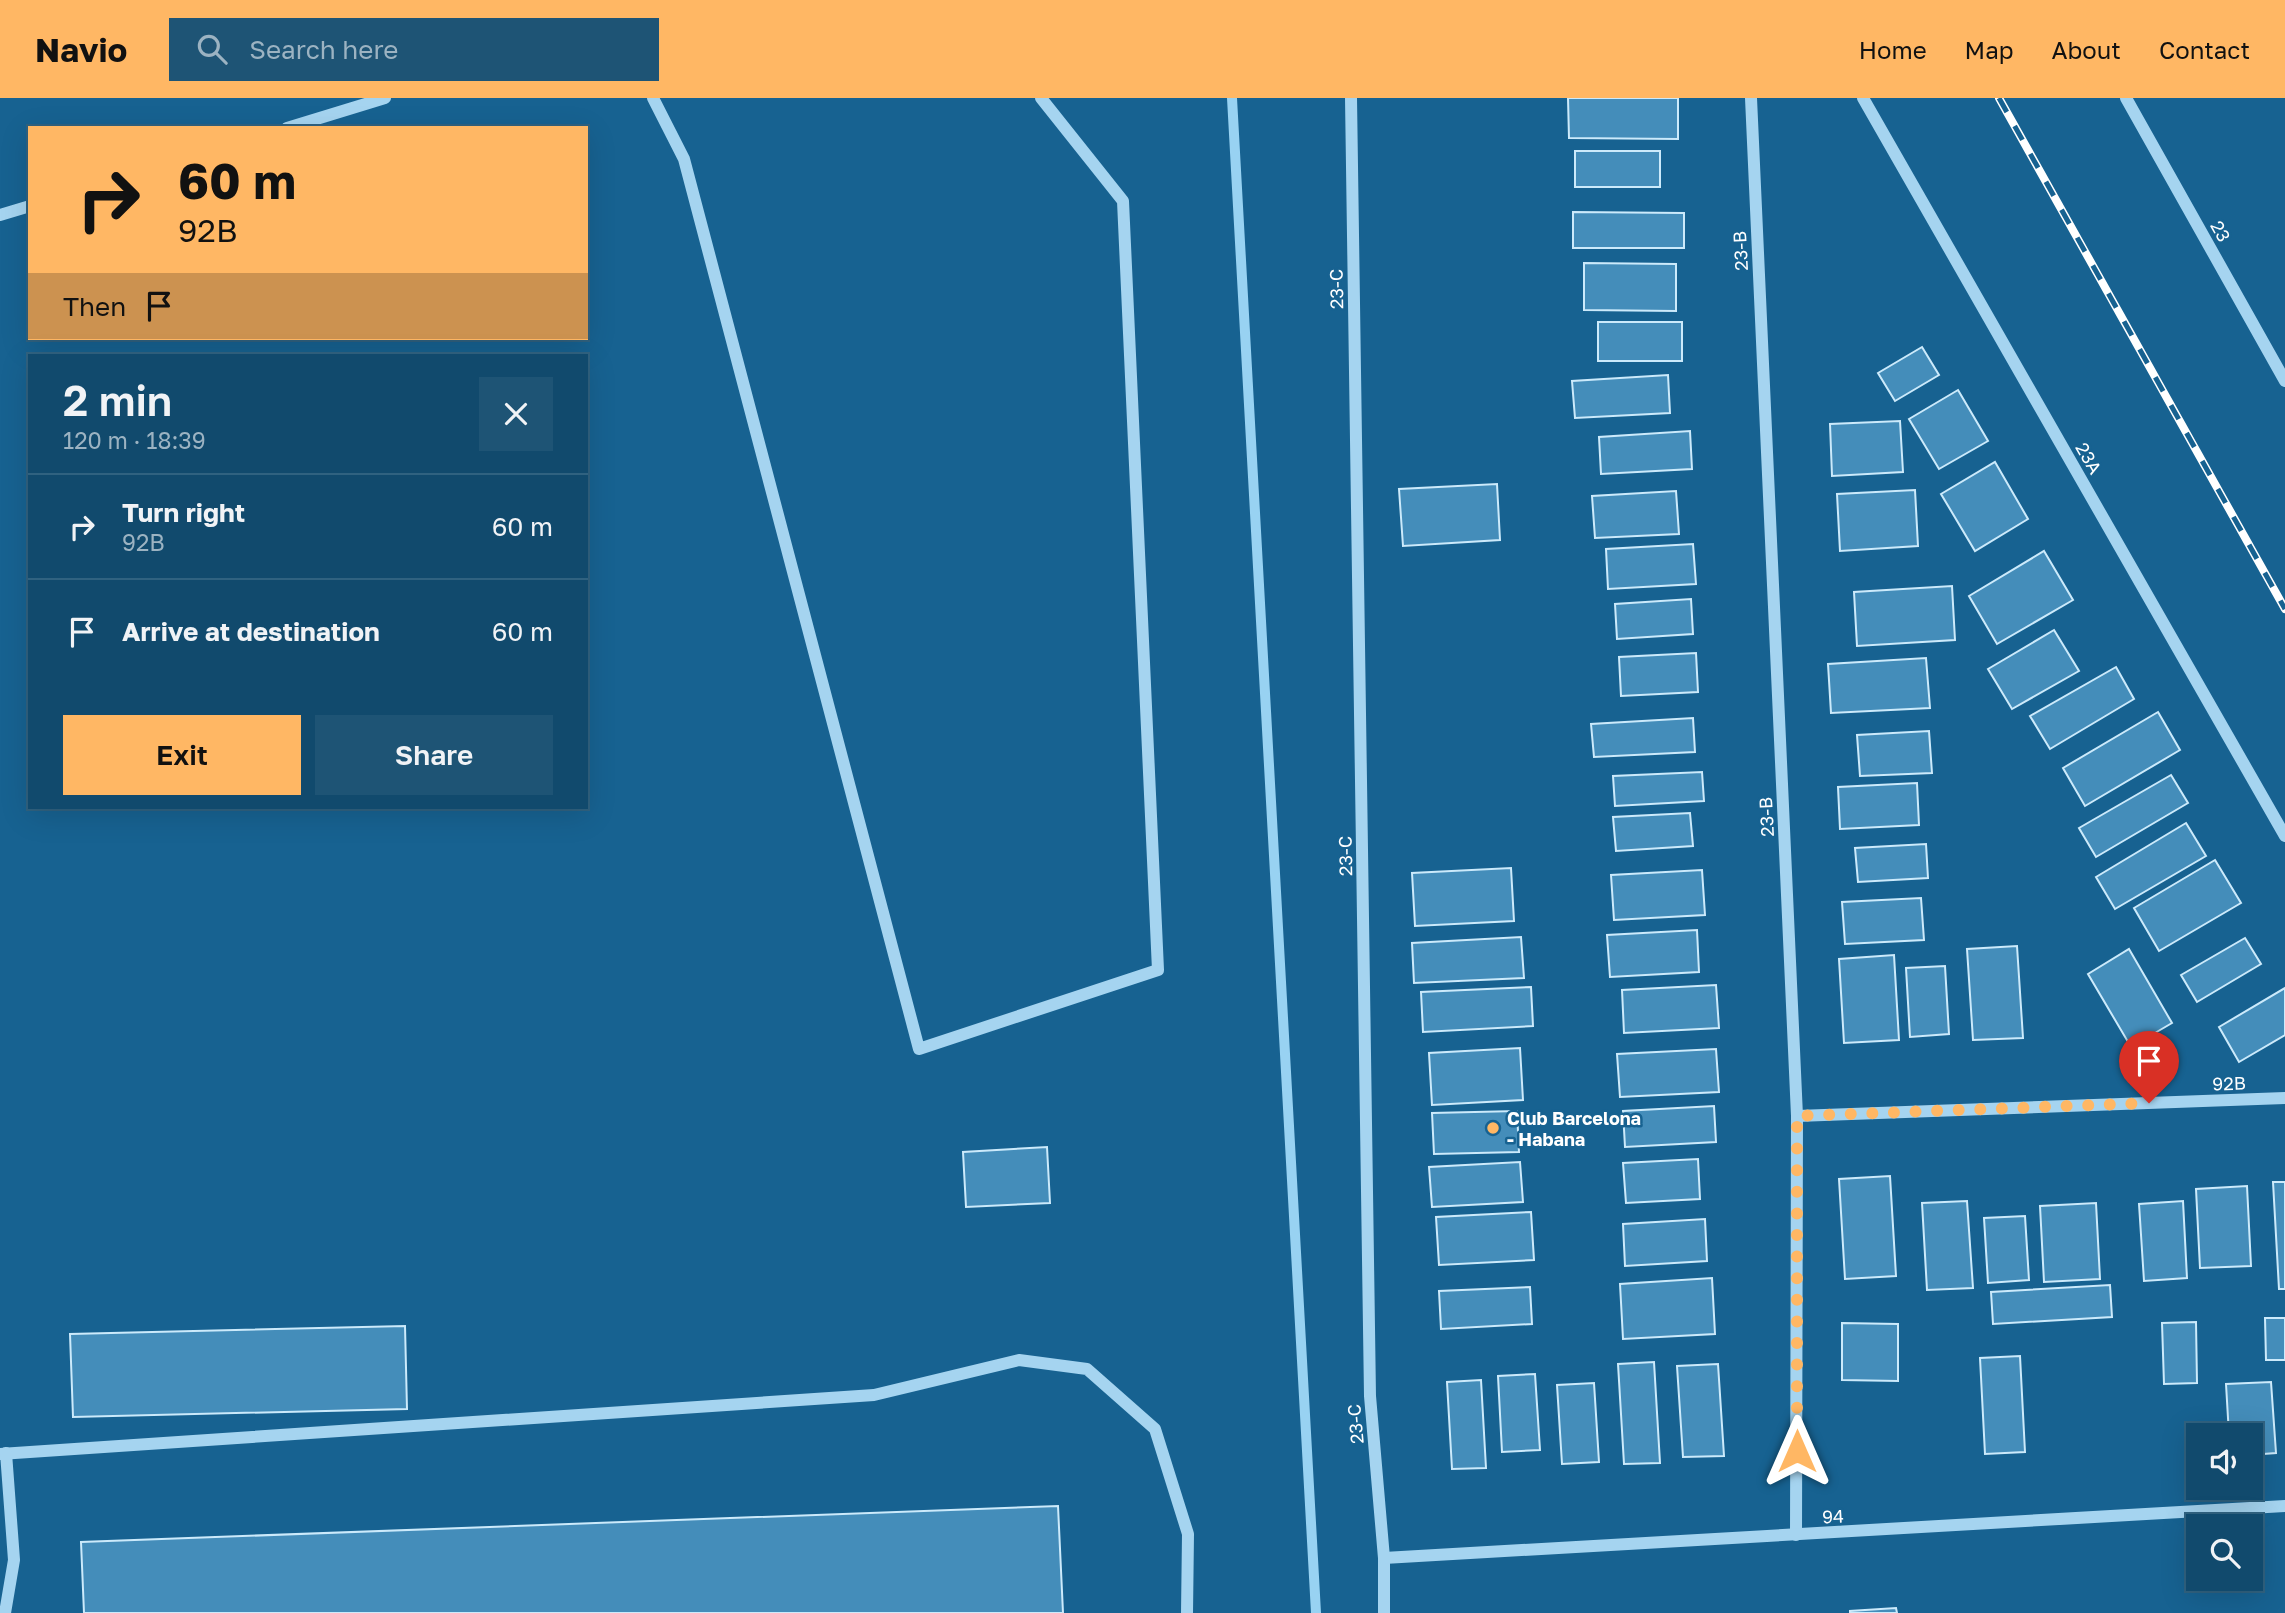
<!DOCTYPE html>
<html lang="en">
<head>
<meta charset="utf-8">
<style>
  :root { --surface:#114a6d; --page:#1e5475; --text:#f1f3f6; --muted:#9cb3c2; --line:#306280; --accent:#ffb764 }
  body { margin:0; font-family:"Golos Text",sans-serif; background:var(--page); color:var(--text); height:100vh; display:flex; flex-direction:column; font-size:26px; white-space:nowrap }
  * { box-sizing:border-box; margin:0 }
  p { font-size:23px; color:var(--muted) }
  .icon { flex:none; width:38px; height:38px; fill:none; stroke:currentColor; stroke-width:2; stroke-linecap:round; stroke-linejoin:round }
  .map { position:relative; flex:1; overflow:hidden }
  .panel { position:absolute; left:28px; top:256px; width:560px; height:455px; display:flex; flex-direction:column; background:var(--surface); border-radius:0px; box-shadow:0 7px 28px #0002,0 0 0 2px var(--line) }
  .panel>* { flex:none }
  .top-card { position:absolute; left:28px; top:28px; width:560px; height:214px; border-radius:0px; box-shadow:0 7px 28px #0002,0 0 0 2px var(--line); background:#ffb764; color:#111; overflow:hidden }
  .controls { position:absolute; left:2186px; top:1325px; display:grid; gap:14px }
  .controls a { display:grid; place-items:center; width:77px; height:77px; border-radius:0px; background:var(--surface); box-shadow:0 7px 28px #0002,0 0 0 2px var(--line); font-size:35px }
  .pin { position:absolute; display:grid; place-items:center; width:60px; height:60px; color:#fff; margin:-72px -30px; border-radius:50% 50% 50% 0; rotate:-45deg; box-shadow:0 0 7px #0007 }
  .pin .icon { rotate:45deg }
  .me { position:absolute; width:77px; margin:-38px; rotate:0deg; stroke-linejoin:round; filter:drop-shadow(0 0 5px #0008) }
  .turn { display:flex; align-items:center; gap:24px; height:147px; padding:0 35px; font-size:32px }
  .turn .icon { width:91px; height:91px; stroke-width:2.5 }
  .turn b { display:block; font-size:49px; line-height:60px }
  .then { display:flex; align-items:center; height:66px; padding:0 35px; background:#0003; gap:14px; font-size:26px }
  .round { display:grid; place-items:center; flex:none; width:74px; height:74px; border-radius:0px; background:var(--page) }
  .head { display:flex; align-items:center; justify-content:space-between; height:119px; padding:0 35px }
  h1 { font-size:42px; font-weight:600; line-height:52px }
  .button { display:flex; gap:14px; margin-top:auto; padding:14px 35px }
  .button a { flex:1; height:80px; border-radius:0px; background:var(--accent); color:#111; font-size:28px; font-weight:600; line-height:80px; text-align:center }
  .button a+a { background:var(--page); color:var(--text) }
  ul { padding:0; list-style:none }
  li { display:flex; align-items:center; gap:21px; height:105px; padding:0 35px; border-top:2px solid var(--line) }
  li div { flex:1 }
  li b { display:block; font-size:26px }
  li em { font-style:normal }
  header { display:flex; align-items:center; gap:42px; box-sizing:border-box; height:98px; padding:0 35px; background:var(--accent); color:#111 }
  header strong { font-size:33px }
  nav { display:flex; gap:38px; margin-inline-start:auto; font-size:24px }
  .search { width:490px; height:63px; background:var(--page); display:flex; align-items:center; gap:18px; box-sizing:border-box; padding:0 24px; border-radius:0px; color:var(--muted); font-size:26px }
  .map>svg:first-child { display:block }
</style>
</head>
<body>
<header>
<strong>Navio</strong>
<div class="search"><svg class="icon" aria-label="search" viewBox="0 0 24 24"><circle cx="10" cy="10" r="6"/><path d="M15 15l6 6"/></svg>Search here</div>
<nav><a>Home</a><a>Map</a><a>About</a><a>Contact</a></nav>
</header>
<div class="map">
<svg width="2285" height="1515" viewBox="0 0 2285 1515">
  <rect width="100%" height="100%" fill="#176291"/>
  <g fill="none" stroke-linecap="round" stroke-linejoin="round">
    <path stroke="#98d2f2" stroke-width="10" d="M1232,0L1316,1515"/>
  </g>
  <g fill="#448dba" stroke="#cceafb" stroke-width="2">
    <path d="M1568,0H1678V41L1569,40Z"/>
    <rect x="1575" y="53" width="85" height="36"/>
    <path d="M1573,114L1684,115V150H1573Z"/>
    <path d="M1584,165L1676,166V213L1584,212Z"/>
    <rect x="1598" y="224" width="84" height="39"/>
    <path d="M1922,249L1939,277L1895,303L1878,275Z"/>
    <path d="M1668,277L1670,315L1575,320L1572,283Z"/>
    <path d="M1958,292L1988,343L1939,371L1909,321Z"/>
    <path d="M1900,323L1903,374L1832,378L1830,326Z"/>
    <path d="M1690,333L1692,371L1601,376L1599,339Z"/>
    <path d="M1995,364L2028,421L1975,453L1941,396Z"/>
    <path d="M1497,386L1500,442L1403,448L1399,391Z"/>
    <path d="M1915,392L1918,448L1840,453L1837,396Z"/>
    <path d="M1676,393L1679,436L1595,440L1592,398Z"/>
    <path d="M1693,446L1696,486L1608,491L1606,451Z"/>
    <path d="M2044,453L2073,502L1997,546L1969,498Z"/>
    <path d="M1952,488L1955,542L1857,548L1854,494Z"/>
    <path d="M1691,501L1693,536L1617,541L1615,506Z"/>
    <path d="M2054,532L2079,573L2012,611L1988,571Z"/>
    <path d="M1696,555L1698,594L1621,598L1619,559Z"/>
    <path d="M1926,560L1930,610L1831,615L1828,566Z"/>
    <path d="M2116,569L2134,601L2050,651L2030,618Z"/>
    <path d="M2158,614L2180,652L2085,708L2063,670Z"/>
    <path d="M1693,620L1695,654L1594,659L1591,626Z"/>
    <path d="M1929,633L1932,675L1860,678L1857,637Z"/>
    <path d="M1702,674L1704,703L1615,708L1613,678Z"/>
    <path d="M2171,677L2188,705L2096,759L2079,730Z"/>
    <path d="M1917,685L1919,727L1840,731L1838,689Z"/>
    <path d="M1690,715L1693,748L1616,753L1613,719Z"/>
    <path d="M2186,725L2206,758L2115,811L2096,779Z"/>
    <path d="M1926,746L1928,780L1858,784L1855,750Z"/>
    <path d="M2215,762L2241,805L2159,853L2134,810Z"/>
    <path d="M1511,770L1514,823L1415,828L1412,775Z"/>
    <path d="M1702,772L1705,817L1614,822L1611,777Z"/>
    <path d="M1921,800L1924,842L1845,846L1842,804Z"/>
    <path d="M1697,832L1699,874L1610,879L1607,837Z"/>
    <path d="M1521,839L1524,880L1414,885L1412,845Z"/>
    <path d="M2245,840L2261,866L2197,904L2181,877Z"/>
    <path d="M2017,848L2023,940L1973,942L1967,851Z"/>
    <path d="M2129,851L2172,925L2131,949L2088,876Z"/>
    <path d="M1894,857L1899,942L1844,945L1839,861Z"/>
    <path d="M1945,868L1949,936L1910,939L1906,870Z"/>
    <path d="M1716,887L1719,930L1624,935L1622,892Z"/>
    <path d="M1531,889L1533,928L1423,934L1421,894Z"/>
    <path d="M2285,890V937L2239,964L2219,929Z"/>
    <path d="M1520,950L1523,1002L1432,1007L1429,955Z"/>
    <path d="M1716,951L1719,994L1620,999L1617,956Z"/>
    <path d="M1714,1008L1716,1044L1625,1049L1623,1013Z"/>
    <path d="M1517,1013L1519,1054L1434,1056L1432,1015Z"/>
    <path d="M1047,1049L1050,1105L966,1109L963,1054Z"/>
    <path d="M1698,1061L1700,1101L1626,1105L1623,1065Z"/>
    <path d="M1520,1064L1523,1104L1432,1109L1429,1069Z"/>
    <path d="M1890,1078L1896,1178L1845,1181L1839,1081Z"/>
    <path d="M2273,1084H2285V1191H2279Z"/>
    <path d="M2247,1088L2251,1168L2200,1170L2196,1091Z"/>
    <path d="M1967,1103L1973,1190L1927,1192L1922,1105Z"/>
    <path d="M2183,1103L2187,1180L2144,1183L2139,1106Z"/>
    <path d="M2096,1105L2100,1181L2044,1184L2040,1108Z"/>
    <path d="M1531,1114L1534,1162L1439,1167L1436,1119Z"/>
    <path d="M2025,1118L2029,1182L1988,1185L1984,1120Z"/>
    <path d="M1705,1121L1707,1163L1625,1168L1623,1126Z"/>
    <path d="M1712,1180L1715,1236L1623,1241L1620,1186Z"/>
    <path d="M2110,1187L2112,1219L1993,1226L1991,1194Z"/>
    <path d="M1530,1189L1532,1226L1441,1231L1439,1193Z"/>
    <path d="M2265,1220H2285V1262H2266Z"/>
    <path d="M2196,1224L2197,1285L2164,1286L2162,1225Z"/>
    <path d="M1842,1225L1898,1226V1283L1842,1282Z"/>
    <path d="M405,1228L407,1311L73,1319L70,1236Z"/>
    <path d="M2020,1258L2025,1354L1985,1356L1980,1260Z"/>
    <path d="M1654,1264L1660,1365L1624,1366L1618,1266Z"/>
    <path d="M1718,1266L1724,1358L1683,1359L1677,1268Z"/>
    <path d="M1535,1276L1540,1352L1502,1354L1498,1278Z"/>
    <path d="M1481,1282L1486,1370L1452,1371L1447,1284Z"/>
    <path d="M2271,1284L2276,1355L2250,1357V1337H2229L2226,1286Z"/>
    <path d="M1594,1285L1599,1364L1562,1366L1557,1287Z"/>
    <path d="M1058,1408L1063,1515H84L81,1444Z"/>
    <path d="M1896,1510L1897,1515H1850V1513Z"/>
  </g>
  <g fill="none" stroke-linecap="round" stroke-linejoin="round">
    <g stroke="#a5d4f0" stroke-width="12">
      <path d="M653,0L684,61L919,951L1158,872L1123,103L1041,0"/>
      <path d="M1351,0L1370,1298L1384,1460V1515"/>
      <path d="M1751,0L1797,1018L1796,1437"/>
      <path d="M1863,0L2285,738"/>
      <path d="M2126,0L2285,283"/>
      <path d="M287,30L385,0"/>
      <path d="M0,117L30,108"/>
      <path d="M1797,1018L2285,1000"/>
      <path d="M0,1356L874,1297L1019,1262L1087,1271L1155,1331L1188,1436L1187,1515"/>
      <path d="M1384,1460L2285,1408"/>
      <path d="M5,1515L14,1462L6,1355"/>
    </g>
    <g stroke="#fff" stroke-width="8">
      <path id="rail" d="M1999,0L2285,511"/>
    </g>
    <use href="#rail" stroke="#176291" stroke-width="5" stroke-dasharray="16" stroke-linecap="butt"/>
  </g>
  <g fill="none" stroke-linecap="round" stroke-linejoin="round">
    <path stroke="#ffb764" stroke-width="12" stroke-dasharray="0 21.6" d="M1797,1353V1018L2149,1005"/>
  </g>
  <circle fill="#ffb764" stroke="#176291" stroke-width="2.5" cx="1493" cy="1030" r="7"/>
  <g text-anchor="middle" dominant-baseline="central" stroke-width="5" stroke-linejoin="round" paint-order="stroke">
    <g font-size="18" fill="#fff" stroke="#176291">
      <text transform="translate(2221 133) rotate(61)">23</text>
      <text transform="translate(1740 153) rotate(-93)">23-B</text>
      <text transform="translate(1336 191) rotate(-91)">23-C</text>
      <text transform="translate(2089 360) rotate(60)">23A</text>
      <text transform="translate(1766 719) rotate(-93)">23-B</text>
      <text transform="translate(1345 758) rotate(-91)">23-C</text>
      <text transform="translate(2229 985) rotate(-2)">92B</text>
      <text transform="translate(1355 1326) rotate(-95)">23-C</text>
      <text transform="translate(1833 1418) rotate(-3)">94</text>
    </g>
    <g font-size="18" font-weight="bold" fill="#fff" stroke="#176291" text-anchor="start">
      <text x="1507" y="1020">Club Barcelona<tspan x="1507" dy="21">- Habana</tspan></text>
    </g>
  </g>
</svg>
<div class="controls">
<a><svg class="icon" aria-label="sound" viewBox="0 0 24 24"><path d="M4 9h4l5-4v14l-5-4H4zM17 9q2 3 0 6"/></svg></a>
<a><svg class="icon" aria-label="search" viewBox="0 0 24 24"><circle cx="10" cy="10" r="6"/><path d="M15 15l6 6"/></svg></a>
</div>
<div class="pin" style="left:2149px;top:1005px;background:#d93025"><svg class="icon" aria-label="arrive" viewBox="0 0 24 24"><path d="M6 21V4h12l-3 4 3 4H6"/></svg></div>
<svg class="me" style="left:1797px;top:1353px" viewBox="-20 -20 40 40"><path d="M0-17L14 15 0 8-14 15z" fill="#ffb764" stroke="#fff" stroke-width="4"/></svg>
<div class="top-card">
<div class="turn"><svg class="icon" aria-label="right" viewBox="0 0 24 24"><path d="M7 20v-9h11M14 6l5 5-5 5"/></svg><div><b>60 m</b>92B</div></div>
<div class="then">Then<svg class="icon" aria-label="arrive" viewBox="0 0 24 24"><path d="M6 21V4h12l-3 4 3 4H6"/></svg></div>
</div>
<section class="panel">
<div class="head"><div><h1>2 min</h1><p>120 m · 18:39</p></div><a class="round"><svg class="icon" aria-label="close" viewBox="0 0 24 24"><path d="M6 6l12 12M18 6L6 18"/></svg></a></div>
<ul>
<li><svg class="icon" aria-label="right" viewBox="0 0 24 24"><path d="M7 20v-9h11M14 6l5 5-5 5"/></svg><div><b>Turn right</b><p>92B</p></div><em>60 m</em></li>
<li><svg class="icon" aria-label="arrive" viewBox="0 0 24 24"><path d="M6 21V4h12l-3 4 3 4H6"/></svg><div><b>Arrive at destination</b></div><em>60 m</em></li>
</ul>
<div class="button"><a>Exit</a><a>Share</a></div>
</section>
</div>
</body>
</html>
